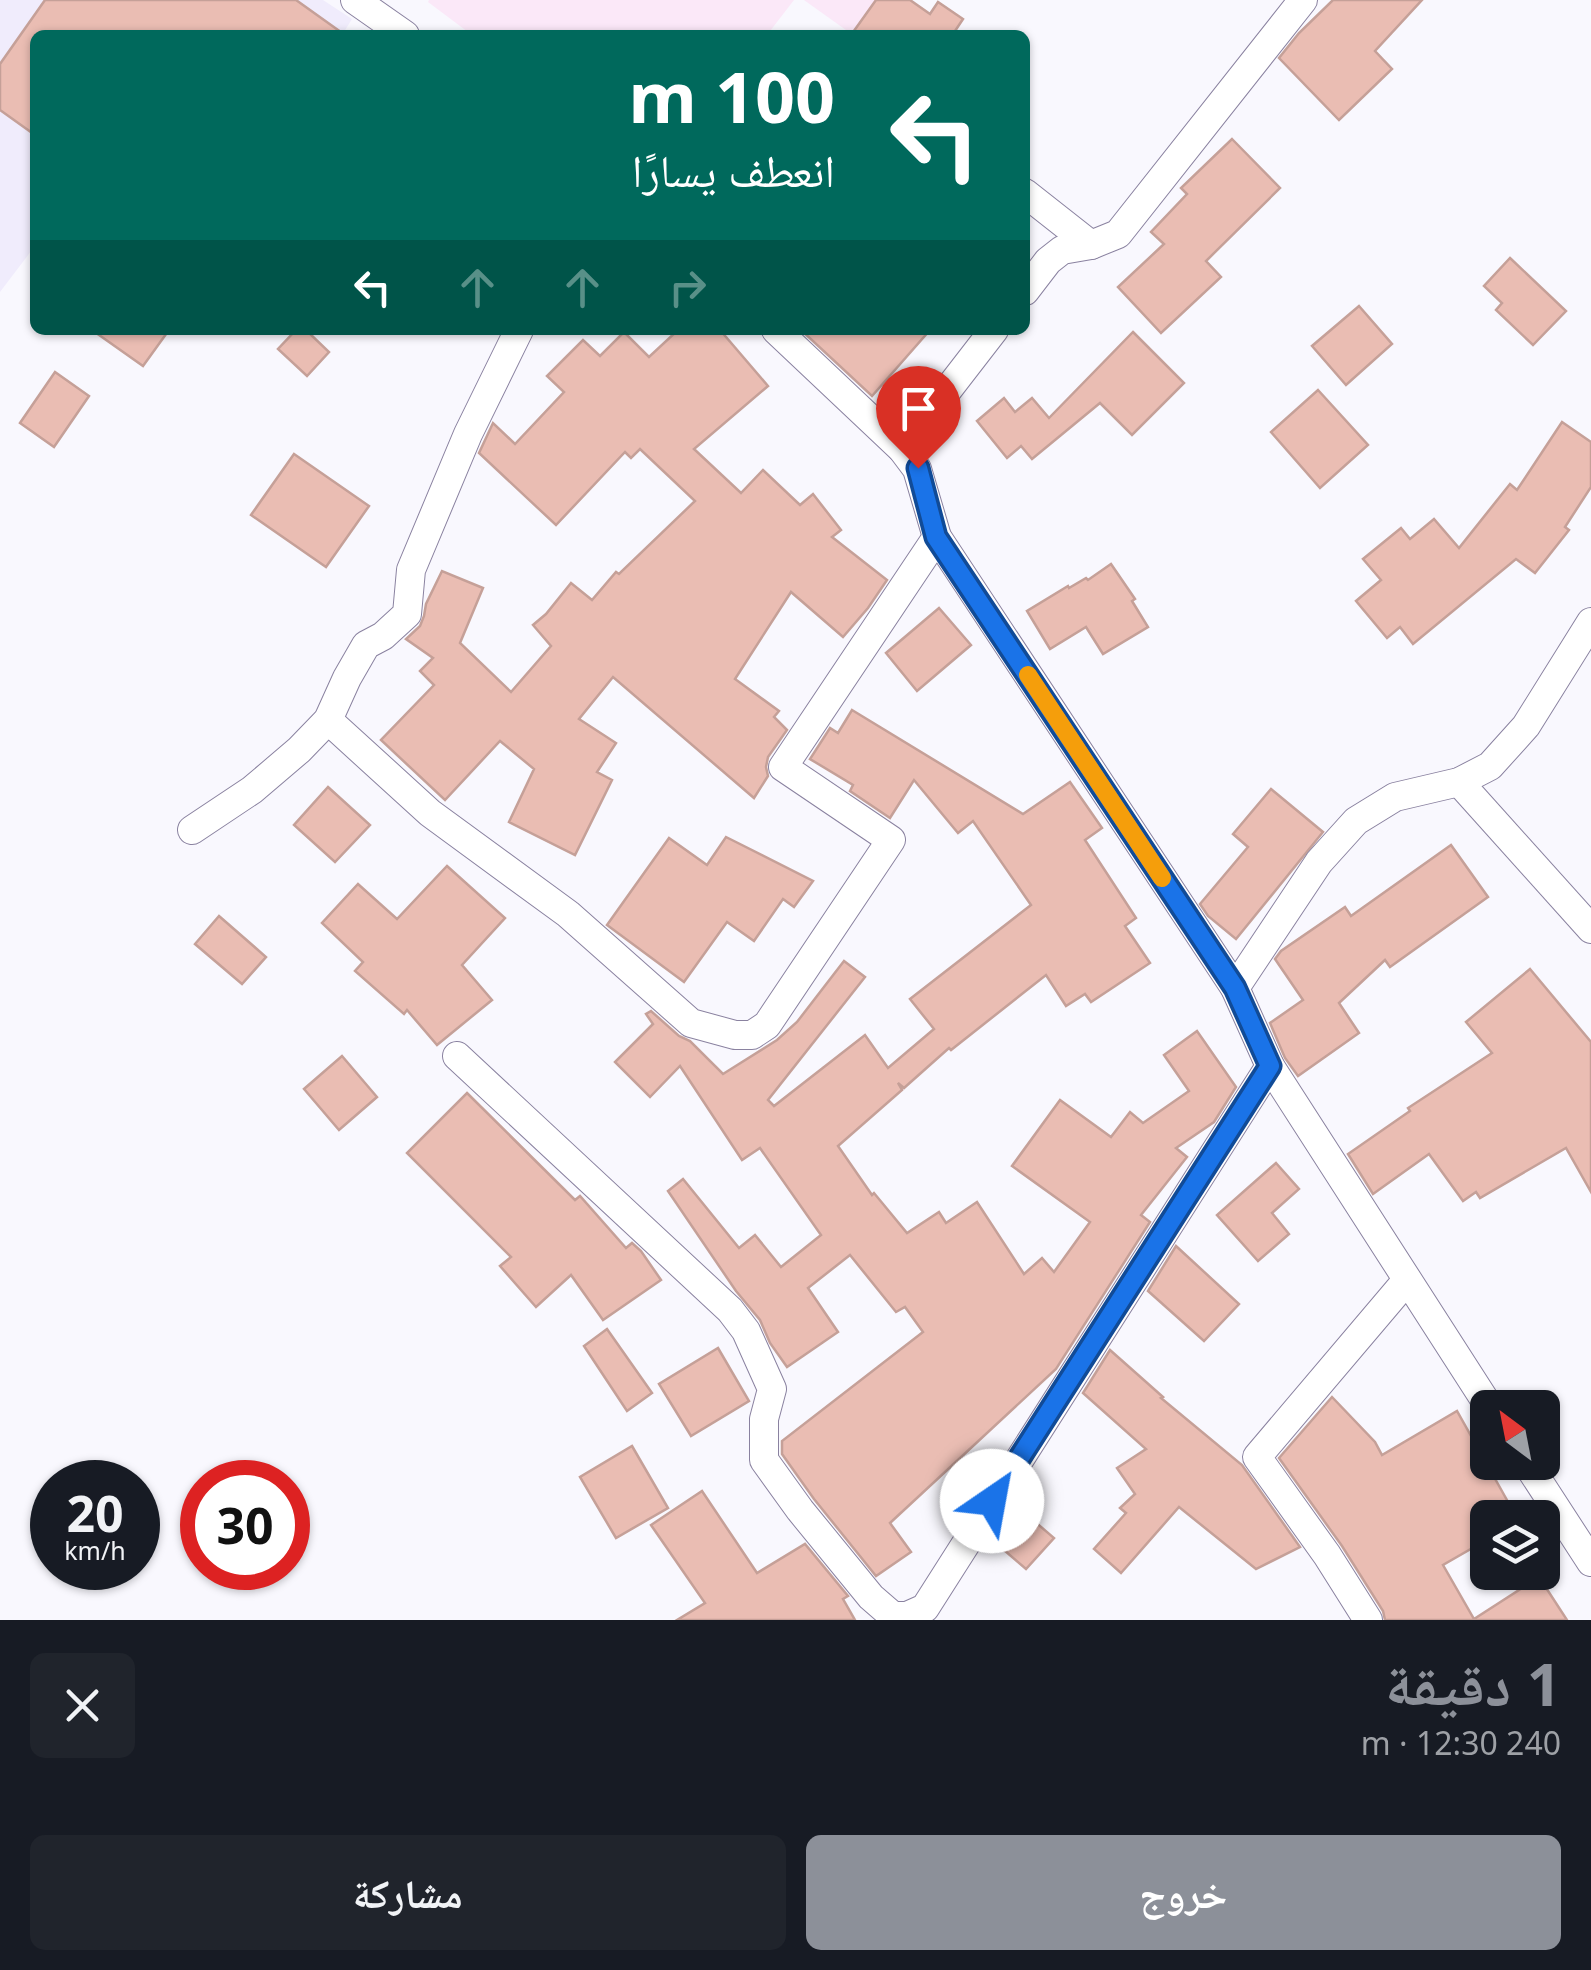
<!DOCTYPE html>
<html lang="ar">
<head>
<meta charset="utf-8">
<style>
  :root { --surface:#171b24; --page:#20242c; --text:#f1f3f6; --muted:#9ea1a6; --accent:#8c9099 }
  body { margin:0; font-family:"Noto Sans","Noto Naskh Arabic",sans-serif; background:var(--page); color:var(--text); direction:rtl; height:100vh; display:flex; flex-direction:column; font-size:38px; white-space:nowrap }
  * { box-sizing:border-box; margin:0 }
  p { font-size:32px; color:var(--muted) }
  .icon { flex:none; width:55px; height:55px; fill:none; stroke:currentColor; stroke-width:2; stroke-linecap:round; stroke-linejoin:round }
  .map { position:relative; height:1620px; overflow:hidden; direction:ltr }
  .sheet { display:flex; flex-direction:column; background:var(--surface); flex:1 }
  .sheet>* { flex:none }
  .top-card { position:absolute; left:30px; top:30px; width:1000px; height:305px; border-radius:15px; box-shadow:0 2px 8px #0004; direction:rtl; background:#00695c; color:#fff; overflow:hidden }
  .needle { width:65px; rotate:328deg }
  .fabs { position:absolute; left:1470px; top:1390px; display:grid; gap:20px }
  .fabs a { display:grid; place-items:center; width:90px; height:90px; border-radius:15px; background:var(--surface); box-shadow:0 2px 8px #0004; font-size:50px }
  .speed { position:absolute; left:30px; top:1460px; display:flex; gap:20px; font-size:50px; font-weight:700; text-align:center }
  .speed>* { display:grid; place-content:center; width:130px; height:130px; border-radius:50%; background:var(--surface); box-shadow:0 2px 8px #0004; line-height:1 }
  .speed small { font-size:25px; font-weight:400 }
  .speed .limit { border:15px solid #d22; background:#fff; color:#111 }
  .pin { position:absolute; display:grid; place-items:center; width:85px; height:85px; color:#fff; margin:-102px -42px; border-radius:50% 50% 50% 0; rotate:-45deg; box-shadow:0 0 10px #0007 }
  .pin .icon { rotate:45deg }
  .me { position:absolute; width:110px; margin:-55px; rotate:33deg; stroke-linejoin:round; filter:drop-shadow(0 0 8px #0008) }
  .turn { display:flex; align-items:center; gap:35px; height:210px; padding:0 30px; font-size:45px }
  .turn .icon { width:130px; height:130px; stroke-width:2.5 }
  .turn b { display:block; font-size:70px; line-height:85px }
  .lanes { display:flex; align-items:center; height:95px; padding:0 30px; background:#0003; justify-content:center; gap:50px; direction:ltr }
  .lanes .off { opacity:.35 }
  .round { display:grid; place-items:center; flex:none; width:105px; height:105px; border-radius:15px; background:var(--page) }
  .headline { display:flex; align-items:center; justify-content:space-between; height:170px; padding:0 30px }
  h1 { font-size:60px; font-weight:700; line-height:75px; color:var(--accent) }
  .action { display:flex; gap:20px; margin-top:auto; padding:20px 30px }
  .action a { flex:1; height:115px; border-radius:15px; background:var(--accent); color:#fff; font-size:40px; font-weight:700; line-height:115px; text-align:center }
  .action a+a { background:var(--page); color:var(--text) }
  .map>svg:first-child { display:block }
</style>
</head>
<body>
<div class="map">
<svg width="1591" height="1620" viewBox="0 0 1591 1620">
  <rect width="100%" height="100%" fill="#f9f8fe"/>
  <path fill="#f0ecfc" d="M0,0H323L352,19L342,35H35V246L0,292Z"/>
  <g fill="#fbe8f8">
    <path d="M429,0H794L767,35H472L428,2Z"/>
    <path d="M804,0H879L853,35Z"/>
  </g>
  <g fill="#eabdb3" stroke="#c5a098" stroke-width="2.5">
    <path d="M45,0H296L345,35H35V135L0,110V64Z"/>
    <path d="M876,0H910L930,14L938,2L963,19L955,31L960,35H851Z"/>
    <path d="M1333,0H1422L1375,51L1392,69L1339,120L1279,58L1299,33Z"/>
    <path d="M1232,139L1280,188L1206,261L1221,277L1161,333L1118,287L1164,244L1151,232L1187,194L1181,188Z"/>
    <path d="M1510,258L1566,311L1533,345L1496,310L1502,303L1484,286Z"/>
    <path d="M1359,306L1392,344L1346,385L1312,346Z"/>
    <path d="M92,330H169L143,366Z"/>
    <path d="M296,330H306L329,352L307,376L278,349Z"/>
    <path d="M678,330H720L768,386L694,449L741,493L763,470L800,505L813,494L841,530L832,537L887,580L868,608L843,637L791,592L735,679L779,711L774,717L787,730L768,757L766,767L768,776L754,798L613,677L579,719L616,743L597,772L612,780L575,855L509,822L534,769L500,741L445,800L381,740L434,685L420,671L433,658L406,639L420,626L424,616L426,604L442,571L483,588L460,643L511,692L551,646L533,625L546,614L571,583L592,600L616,572L619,574L695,501L640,449L631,458L625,452L556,525L479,453L493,423L515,444L564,392L547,376L583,340L600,356L624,332L649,357Z"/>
    <path d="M801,330H930L872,396Z"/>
    <path d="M1133,332L1184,383L1132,435L1100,403L1032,459L1021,446L1007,458L977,421L1004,398L1015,412L1032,398L1049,418Z"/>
    <path d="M55,372L89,396L54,447L20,423Z"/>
    <path d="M1318,390L1368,445L1320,488L1271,432Z"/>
    <path d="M1562,422L1591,442V487L1565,527L1569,530L1535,573L1516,559L1413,644L1400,627L1387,638L1356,601L1381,580L1363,559L1401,528L1410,539L1434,519L1459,548L1510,484L1517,490Z"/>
    <path d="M294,454L369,506L326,567L251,515Z"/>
    <path d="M1111,564L1135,599L1132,601L1148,627L1103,654L1086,627L1050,649L1027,611L1068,586L1069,588L1086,578L1088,580Z"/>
    <path d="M939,608L971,645L917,691L886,653Z"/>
    <path d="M852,710L1023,814L1070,782L1102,828L1085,840L1136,918L1125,926L1150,963L1091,1002L1085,994L1066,1006L1046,975L951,1050L949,1048L904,1088L898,1083L902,1090L838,1146L872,1195L874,1193L907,1233L939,1212L946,1223L977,1202L1024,1274L1042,1258L1054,1272L1090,1222L1012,1166L1060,1100L1111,1137L1130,1112L1143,1123L1189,1091L1164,1055L1197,1031L1236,1087L1214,1122L1176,1148L1187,1157L1141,1215L1150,1222L1056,1369L890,1523L911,1552L876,1576L814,1499L782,1454V1441L923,1332L905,1307L896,1312L850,1255L808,1288L838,1332L787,1367L770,1343L760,1320L736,1291L668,1191L683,1179L739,1248L755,1235L781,1267L821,1235L760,1148L742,1160L680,1066L650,1097L615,1062L653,1024L646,1014L651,1011L679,1036L690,1041L723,1074L777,1040L797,1022L844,961L865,977L768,1100L774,1106L865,1035L888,1068L934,1029L910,999L1031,905L973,821L958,833L914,780L890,818L850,791L853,785L810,759L830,728L838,733Z"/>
    <path d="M328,787L370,825L335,862L294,825Z"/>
    <path d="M1271,789L1323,832L1236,939L1208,916L1200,904L1248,847L1233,834Z"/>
    <path d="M726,837L813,881L794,907L783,899L754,941L727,922L684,982L607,925L669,838L707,865Z"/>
    <path d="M1451,845L1488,897L1390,967L1385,960L1339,1003L1359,1033L1298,1076L1285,1058L1270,1023L1303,1000L1275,959L1281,951L1345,907L1351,916Z"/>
    <path d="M447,866L505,918L462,965L492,1000L437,1045L407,1010L404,1014L355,971L363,962L322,923L358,884L397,919Z"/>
    <path d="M219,916L266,957L242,984L195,944Z"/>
    <path d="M1530,969L1591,1042V1192L1566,1148L1480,1198L1476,1192L1463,1201L1429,1154L1373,1194L1348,1154L1410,1111L1408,1108L1492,1053L1466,1022Z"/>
    <path d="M342,1056L377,1097L339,1130L304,1089Z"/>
    <path d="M467,1093L575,1200L580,1196L626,1248L632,1243L641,1251L661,1280L603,1320L571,1275L536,1307L500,1266L511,1257L407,1153Z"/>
    <path d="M1276,1163L1299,1189L1272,1213L1289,1234L1258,1261L1217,1215Z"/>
    <path d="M1176,1246L1239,1304L1204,1341L1148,1291Z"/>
    <path d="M607,1329L652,1393L627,1411L584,1346Z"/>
    <path d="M718,1348L749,1401L691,1436L659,1384Z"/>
    <path d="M1110,1350L1163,1397L1161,1398L1242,1465L1300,1547L1256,1569L1179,1507L1121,1573L1094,1549L1126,1513L1120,1508L1135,1494L1117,1468L1146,1449L1083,1393Z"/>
    <path d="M1332,1397L1375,1442L1382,1455L1457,1411L1517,1518H1488V1539L1443,1565L1474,1619L1539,1577L1567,1620H1385L1383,1611L1342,1546L1279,1458Z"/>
    <path d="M632,1446L668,1508L616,1538L580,1477Z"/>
    <path d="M702,1491L757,1573L805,1544L848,1596L843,1599L855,1620H677L705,1603L651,1525Z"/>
    <path d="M1013,1503L1054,1538L1026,1569L990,1538Z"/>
  </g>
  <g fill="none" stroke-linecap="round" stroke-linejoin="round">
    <g stroke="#8a82a0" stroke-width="30">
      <g id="street">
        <path d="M355,0L405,35"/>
        <path d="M1025,193L1091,245"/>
        <path d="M1025,291L1048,261L1062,250L1091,245L1118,234L1303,0"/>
        <path d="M776,330L902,449L917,469L937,537L1235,988L1270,1066L1490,1408"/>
        <path d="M902,449L994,330"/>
        <path d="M328,720L430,813L568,914L691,1023L735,1035H752L767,1025L891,840L783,767L937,537"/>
        <path d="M1459,782L1591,929"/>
        <path d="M192,830L252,790L299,750L328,720L347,678L366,645L383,636L407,614L411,570L468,434L519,330"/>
        <path d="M1235,988L1319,862L1356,821L1395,797L1459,782L1490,766L1526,726L1591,622"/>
        <path d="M457,1056L730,1310L746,1331L772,1389L764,1419V1460L800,1510L871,1597L893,1616H907L925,1608L1270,1066"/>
        <path d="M1526,1462L1591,1562"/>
        <path d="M1368,1620L1327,1555L1257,1457L1407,1280"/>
      </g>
    </g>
    <use href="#street" stroke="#fff" stroke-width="28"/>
  </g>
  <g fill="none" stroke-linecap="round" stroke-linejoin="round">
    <g stroke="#114b97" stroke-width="25">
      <path id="route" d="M918,468L936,537L1235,988L1270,1066L992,1501"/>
    </g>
    <use href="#route" stroke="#1a73e8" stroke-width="18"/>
    <path stroke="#f59e0b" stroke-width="18" d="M1028,675L1162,878"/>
  </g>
</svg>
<div class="fabs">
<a><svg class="needle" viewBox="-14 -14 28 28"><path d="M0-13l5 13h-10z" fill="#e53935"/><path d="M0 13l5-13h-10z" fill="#9ea1a6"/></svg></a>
<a><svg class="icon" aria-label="layers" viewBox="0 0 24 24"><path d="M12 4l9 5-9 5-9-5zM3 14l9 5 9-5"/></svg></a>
</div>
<div class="speed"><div>20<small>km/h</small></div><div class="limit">30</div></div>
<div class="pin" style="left:918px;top:468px;background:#d93025"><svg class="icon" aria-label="arrive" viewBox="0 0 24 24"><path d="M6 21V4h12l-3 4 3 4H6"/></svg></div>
<svg class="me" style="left:992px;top:1501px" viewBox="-20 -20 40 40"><circle r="19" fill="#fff"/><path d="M0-13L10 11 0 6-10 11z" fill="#1a73e8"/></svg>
<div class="top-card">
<div class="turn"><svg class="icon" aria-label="left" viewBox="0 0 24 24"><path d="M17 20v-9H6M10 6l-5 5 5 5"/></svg><div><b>100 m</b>انعطف يسارًا</div></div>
<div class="lanes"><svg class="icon" aria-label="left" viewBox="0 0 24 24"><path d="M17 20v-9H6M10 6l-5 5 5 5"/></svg><svg class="icon off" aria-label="ahead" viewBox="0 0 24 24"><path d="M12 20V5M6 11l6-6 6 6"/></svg><svg class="icon off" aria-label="ahead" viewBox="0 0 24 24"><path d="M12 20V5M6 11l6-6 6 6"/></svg><svg class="icon off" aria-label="right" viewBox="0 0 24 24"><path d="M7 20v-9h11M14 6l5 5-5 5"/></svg></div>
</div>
</div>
<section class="sheet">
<div class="headline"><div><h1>1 دقيقة</h1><p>240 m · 12:30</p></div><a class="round"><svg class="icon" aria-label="close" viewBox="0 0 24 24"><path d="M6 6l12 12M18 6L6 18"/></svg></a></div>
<div class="action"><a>خروج</a><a>مشاركة</a></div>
</section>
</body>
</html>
